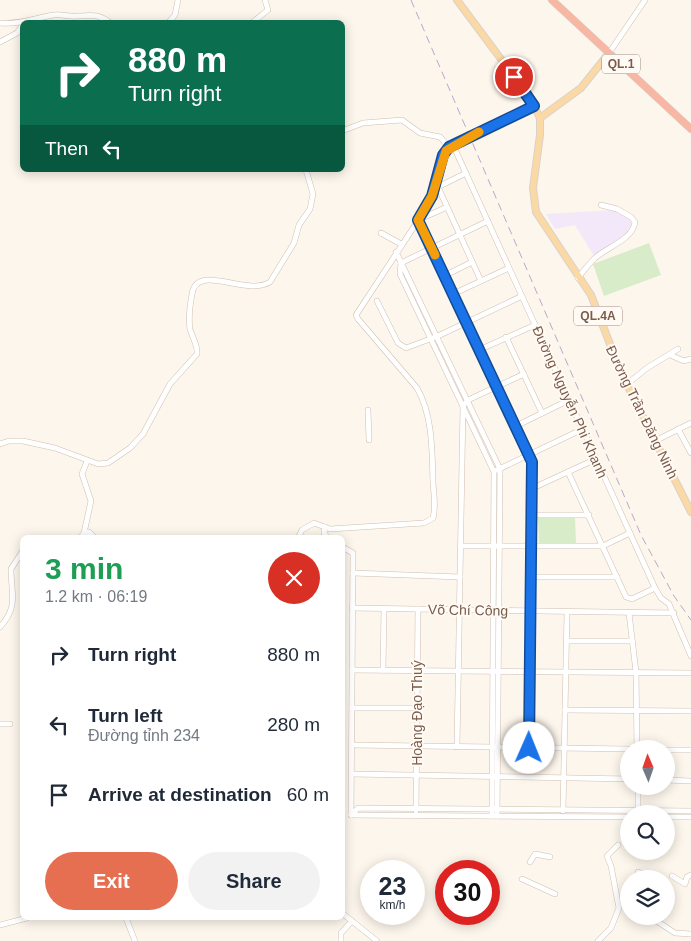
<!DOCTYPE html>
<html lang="en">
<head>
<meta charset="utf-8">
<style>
  :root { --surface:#fff; --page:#f2f2f3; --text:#1f2937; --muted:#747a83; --accent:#e76f51 }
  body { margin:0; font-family:Arial,sans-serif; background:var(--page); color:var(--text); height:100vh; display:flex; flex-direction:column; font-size:19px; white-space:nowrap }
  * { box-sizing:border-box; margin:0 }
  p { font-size:16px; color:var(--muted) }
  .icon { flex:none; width:28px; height:28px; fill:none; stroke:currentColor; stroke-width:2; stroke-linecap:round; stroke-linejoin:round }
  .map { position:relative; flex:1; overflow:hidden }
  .details { position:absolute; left:20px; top:535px; width:325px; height:385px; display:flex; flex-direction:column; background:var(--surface); border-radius:8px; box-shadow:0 2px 12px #0003 }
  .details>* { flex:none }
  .banner { position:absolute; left:20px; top:20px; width:325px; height:152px; border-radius:8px; box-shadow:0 2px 12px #0003; background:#0b6e4f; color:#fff; overflow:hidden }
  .needle { width:32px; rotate:358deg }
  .tools { position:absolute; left:620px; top:740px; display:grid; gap:10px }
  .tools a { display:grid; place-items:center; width:55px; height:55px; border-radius:50%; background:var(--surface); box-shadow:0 2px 12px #0003; font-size:25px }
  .speed { position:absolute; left:360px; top:860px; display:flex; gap:10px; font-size:25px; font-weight:700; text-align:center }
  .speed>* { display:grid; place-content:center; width:65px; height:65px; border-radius:50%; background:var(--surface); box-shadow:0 2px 12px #0003; line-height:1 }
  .speed small { font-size:12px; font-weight:400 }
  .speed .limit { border:8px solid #d22; background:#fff; color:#111 }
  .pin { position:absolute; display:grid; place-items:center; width:42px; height:42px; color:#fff; margin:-21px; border:2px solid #fff; border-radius:50%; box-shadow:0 1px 5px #0007 }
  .me { position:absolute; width:55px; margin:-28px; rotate:1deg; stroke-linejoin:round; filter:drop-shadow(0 0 4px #0008) }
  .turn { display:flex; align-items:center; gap:18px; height:105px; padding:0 25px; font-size:22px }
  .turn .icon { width:65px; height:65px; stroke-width:2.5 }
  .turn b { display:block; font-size:35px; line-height:42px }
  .then { display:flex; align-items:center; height:48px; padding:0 25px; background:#0003; gap:10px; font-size:19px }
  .round { display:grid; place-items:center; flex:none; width:52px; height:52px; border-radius:26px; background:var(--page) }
  .summary { display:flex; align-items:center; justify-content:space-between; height:85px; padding:0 25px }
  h1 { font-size:30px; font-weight:800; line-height:38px; color:#1e9e55 }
  .cta { display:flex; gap:10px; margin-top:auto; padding:10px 25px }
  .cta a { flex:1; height:58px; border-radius:30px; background:var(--accent); color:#fff; font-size:20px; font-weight:800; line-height:58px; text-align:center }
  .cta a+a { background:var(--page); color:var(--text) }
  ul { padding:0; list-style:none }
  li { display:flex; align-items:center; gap:15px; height:70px; padding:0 25px }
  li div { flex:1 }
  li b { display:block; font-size:19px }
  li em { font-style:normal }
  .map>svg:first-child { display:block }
</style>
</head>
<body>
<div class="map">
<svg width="691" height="941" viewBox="0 0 691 941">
  <rect width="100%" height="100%" fill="#fdf6ec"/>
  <path fill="#f3e8fa" d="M615,210L628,218L632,224L623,238L594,256L575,225L555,229L546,214Z"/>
  <g fill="#d8ecc9">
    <path d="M649,243L661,275L604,296L593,264Z"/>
    <path d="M575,517L576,543L539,544L538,518Z"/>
  </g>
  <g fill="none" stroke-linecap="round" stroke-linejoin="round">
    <g stroke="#d1beb0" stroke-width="6">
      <g id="minor">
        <path d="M169,22L175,15L178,0"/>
        <path d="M253,22L268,10L265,0"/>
        <path d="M0,23C18,25 36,18 54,15C62,14 69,17 77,16C91,16 97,13 109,22"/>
        <path d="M0,42L17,33L22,26"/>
        <path d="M609,53L645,0"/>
        <path d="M342,131L363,123L402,120L420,133L440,137L449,147"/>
        <path d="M453,145L655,588L661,598L669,604L691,656"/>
        <path d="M466,173L438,187L481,281"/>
        <path d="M447,207L418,220L532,462L529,748"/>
        <path d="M381,233L401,244"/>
        <path d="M396,252L500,469L497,816"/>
        <path d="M401,263L400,274L494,472L492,816"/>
        <path d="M401,263L488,221"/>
        <path d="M444,276L472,262"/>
        <path d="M578,278C583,271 588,265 594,259C606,247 633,240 635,222L631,217L617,209L601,205"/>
        <path d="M453,294L509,268"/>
        <path d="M377,301L398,343L406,348L438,336L522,296"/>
        <path d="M506,337L542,413"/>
        <path d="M479,350L535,325"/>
        <path d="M670,355L684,361L691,359"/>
        <path d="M627,384L647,368L678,349"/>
        <path d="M368,410L369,440"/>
        <path d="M516,426L569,400"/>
        <path d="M678,429L691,453"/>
        <path d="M655,441L691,423"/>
        <path d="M0,444L9,441H23L55,448L98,464L108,463L130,448L143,434L170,384L197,354C198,345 192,337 190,329C188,317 190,305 192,294C197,262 246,297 270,282L294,243L299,225L310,209L313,194L306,170"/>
        <path d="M497,470L583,429"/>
        <path d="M568,472L626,597L632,599L655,588"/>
        <path d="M533,488L596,459"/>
        <path d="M533,515H589"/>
        <path d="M325,527L324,533L328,538"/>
        <path d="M84,533L91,501L82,474L87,461"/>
        <path d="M80,538L84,533L89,532L95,538"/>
        <path d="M298,538L302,530L314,523L330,529L424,523L433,518C436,507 434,494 433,483C432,451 433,416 417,388L358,319L356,315L425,210L446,151L449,147L534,106"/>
        <path d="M461,546H603L630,533"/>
        <path d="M342,547L353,553L351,815"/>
        <path d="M353,573L460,577"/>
        <path d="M532,577H617"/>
        <path d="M352,608L674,613"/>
        <path d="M629,613L636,672L637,749"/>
        <path d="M0,627C19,606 11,594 11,569L22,552"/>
        <path d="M567,641H632"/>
        <path d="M352,670L691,673"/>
        <path d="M383,670L384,609"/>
        <path d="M352,708H417"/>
        <path d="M565,710L691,711"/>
        <path d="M0,724H10"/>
        <path d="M352,745L629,749"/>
        <path d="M457,747L463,406L468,400L524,374"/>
        <path d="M666,750H691"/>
        <path d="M351,774L629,779"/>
        <path d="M666,780L691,781"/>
        <path d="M638,786V814"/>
        <path d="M416,811L418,609"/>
        <path d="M563,811L567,612"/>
        <path d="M351,815L358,808L691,811"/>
        <path d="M351,815L629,817"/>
        <path d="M666,817H691"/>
        <path d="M530,862L535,854L550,857"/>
        <path d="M638,872L655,879"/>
        <path d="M672,876L685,884L687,877L691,875"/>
        <path d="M522,879L555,894"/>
        <path d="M342,913L377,941"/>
        <path d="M649,916L675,933L691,934"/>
        <path d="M126,918L135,941"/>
        <path d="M0,925L27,918"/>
        <path d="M341,941V933L352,921"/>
        <path d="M598,941L611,928L619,908L611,866L607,856L618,845"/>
      </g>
    </g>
    <g stroke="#dad1cd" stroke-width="8">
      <g id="major">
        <path d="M457,0L530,98L540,118V135L533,188L536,212L591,295L622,375L691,512"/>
        <path d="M540,118L581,88L609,53"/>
      </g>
    </g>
    <g stroke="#dad1cd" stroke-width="8">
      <path id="highway" d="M552,0L691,129"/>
    </g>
    <use href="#minor" stroke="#fff" stroke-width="5"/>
    <use href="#major" stroke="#fbd9a5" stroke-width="6"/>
    <use href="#highway" stroke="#f7b7a3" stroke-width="7"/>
    <path stroke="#b9a8c9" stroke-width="1" stroke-dasharray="8 5" stroke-linecap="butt" d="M411,0L641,535L674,596L691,620"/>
  </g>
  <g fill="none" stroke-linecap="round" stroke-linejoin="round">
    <g stroke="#114b97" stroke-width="12">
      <path id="route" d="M514,77L534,106L449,147L443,155L432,196L418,220L532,462L529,748"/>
    </g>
    <use href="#route" stroke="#1a73e8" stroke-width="9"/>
    <path stroke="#f59e0b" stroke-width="9" d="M435,255L418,220L432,196L446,151L479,132"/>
  </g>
  <g text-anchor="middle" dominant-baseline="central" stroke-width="4" stroke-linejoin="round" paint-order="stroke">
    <g fill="#fffaf3" stroke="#a28b7f" stroke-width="1">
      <rect x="602" y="54.5" width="38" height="19" rx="4"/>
      <rect x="574" y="306.5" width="48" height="19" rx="4"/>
    </g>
    <g font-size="12" font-weight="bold" fill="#7a5c4d">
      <text x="621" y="64">QL.1</text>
      <text x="598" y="316">QL.4A</text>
    </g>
    <g font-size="14" fill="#7a5c4d" stroke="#fffaf3">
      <text transform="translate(570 402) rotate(66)">Đường Nguyễn Phi Khanh</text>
      <text transform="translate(642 412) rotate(64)">Đường Trần Đăng Ninh</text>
      <text transform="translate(468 610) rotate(1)">Võ Chí Công</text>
      <text transform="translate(417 713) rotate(-90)">Hoàng Đạo Thuý</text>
    </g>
  </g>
</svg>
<div class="tools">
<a><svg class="needle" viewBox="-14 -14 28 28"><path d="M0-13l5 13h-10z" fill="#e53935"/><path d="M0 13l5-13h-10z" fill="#747a83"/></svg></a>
<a><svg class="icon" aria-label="search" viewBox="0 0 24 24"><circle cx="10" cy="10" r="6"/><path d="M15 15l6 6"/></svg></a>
<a><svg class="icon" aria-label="layers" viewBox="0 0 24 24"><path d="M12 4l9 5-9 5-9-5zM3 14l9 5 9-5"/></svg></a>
</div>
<div class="speed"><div>23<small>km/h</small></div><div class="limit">30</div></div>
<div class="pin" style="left:514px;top:77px;background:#d93025"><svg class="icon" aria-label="arrive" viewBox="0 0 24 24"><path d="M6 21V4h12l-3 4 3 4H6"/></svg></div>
<svg class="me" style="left:529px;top:748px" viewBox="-20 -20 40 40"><circle r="19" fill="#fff"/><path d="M0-13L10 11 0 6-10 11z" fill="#1a73e8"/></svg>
<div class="banner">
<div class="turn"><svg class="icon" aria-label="right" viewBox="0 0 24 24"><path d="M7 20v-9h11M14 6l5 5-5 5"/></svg><div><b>880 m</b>Turn right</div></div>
<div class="then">Then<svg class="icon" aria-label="left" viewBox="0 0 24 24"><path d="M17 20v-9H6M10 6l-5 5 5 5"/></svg></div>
</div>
<section class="details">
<div class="summary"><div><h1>3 min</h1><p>1.2 km · 06:19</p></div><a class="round" style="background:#d93025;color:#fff"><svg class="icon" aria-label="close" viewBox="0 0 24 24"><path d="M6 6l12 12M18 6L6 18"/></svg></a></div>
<ul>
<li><svg class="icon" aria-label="right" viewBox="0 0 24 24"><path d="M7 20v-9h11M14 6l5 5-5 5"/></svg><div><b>Turn right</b></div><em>880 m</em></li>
<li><svg class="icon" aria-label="left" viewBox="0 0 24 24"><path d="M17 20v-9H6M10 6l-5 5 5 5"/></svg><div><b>Turn left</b><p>Đường tỉnh 234</p></div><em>280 m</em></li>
<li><svg class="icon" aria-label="arrive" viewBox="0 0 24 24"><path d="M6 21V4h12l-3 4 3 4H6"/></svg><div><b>Arrive at destination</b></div><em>60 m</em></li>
</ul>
<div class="cta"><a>Exit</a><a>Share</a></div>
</section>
</div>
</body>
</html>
